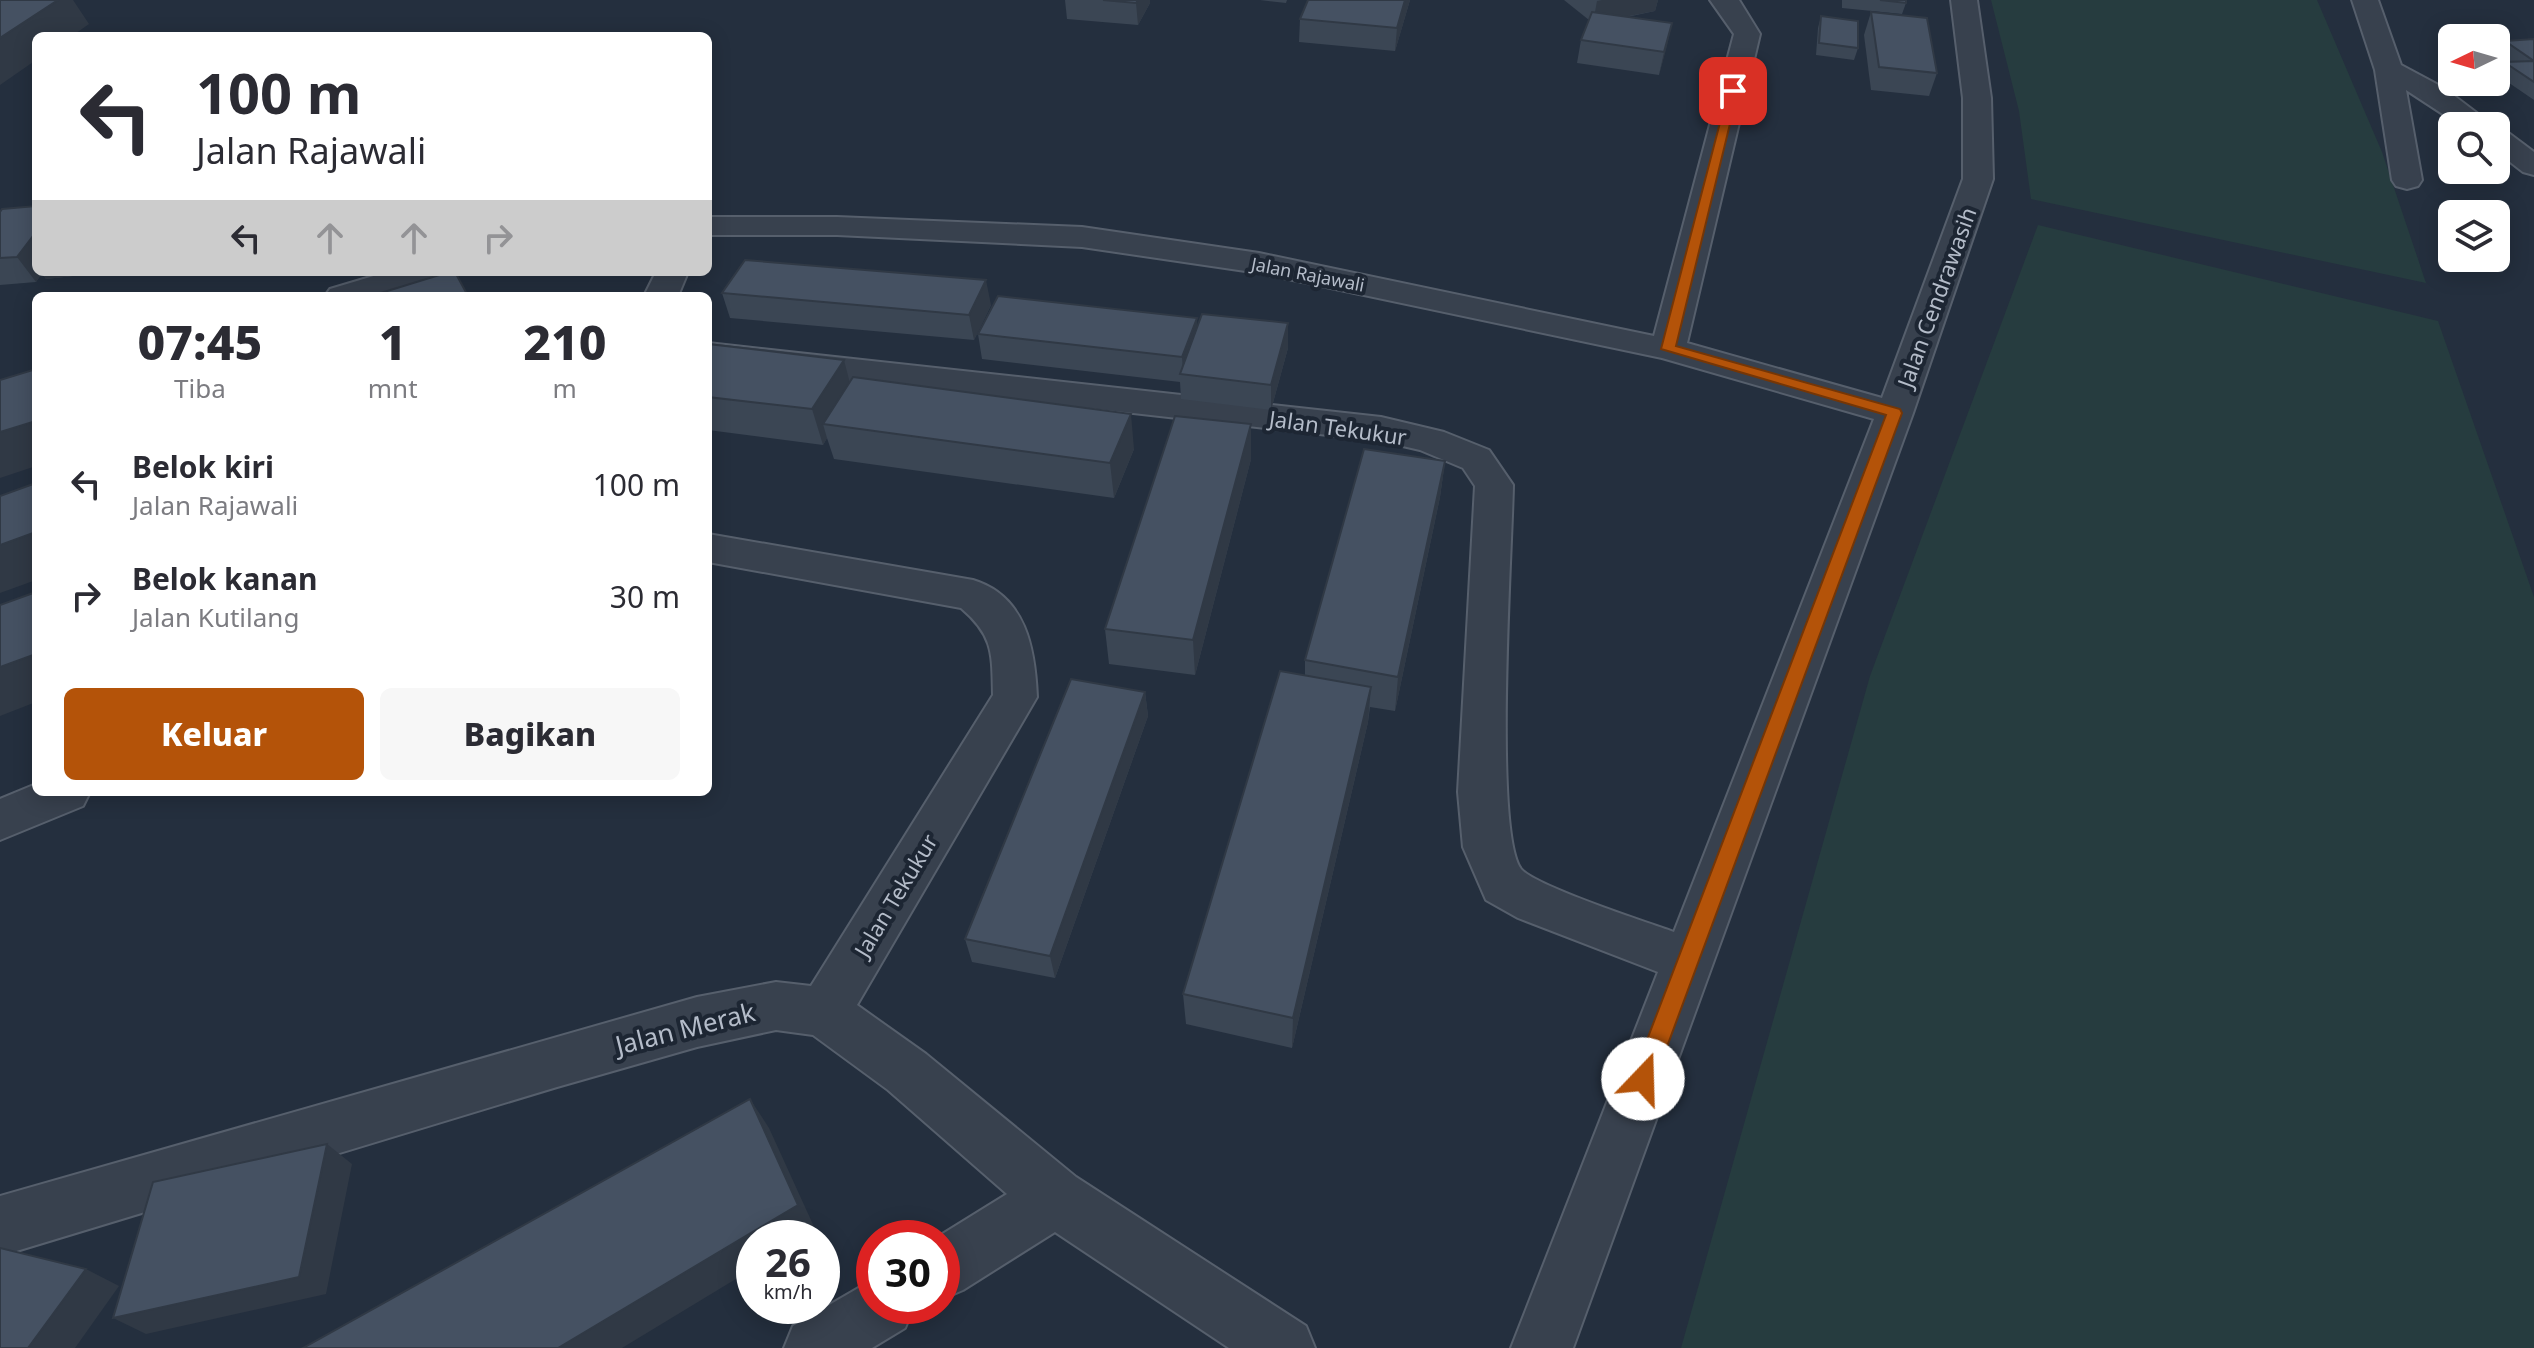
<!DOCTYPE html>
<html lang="id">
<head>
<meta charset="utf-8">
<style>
  :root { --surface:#fff; --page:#f7f7f7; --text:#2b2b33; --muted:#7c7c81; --accent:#b45309 }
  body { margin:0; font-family:"Noto Sans",sans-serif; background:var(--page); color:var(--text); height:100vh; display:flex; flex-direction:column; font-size:30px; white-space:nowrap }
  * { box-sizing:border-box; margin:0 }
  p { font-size:26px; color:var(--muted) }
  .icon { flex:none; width:44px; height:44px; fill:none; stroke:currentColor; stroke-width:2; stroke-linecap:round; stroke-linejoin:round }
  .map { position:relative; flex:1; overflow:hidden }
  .sheet { position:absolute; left:32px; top:292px; width:680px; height:504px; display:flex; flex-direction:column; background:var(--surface); border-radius:12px; box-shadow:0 4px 20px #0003 }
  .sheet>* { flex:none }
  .banner { position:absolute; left:32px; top:32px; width:680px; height:244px; border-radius:12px; box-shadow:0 4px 20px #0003; background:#fff; color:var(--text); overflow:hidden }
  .needle { width:52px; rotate:265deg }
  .controls { position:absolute; left:2438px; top:24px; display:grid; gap:16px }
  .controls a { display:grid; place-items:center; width:72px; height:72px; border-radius:12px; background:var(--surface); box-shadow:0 4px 20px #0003; font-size:40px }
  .speed { position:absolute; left:736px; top:1220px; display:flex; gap:16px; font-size:40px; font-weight:700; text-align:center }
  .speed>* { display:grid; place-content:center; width:104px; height:104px; border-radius:50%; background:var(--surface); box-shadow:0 4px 20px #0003; line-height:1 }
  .speed small { font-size:20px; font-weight:400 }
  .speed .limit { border:12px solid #d22; background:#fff; color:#111 }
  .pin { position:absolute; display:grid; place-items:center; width:68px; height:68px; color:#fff; margin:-34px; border-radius:16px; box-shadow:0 4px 12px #0006 }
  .me { position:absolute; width:88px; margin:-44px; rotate:21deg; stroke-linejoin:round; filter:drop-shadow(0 0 6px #0008) }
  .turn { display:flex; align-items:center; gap:28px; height:168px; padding:0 32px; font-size:36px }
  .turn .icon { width:104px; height:104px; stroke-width:2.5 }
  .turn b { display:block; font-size:56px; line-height:68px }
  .lanes { display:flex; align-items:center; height:76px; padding:0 32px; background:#0003; justify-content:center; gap:40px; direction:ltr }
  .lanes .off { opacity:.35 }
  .eta { display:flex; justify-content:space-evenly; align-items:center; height:136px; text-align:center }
  .eta b { font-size:48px; font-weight:800; line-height:56px }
  .action { display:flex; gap:16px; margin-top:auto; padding:16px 32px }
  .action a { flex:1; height:92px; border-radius:12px; background:var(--accent); color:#fff; font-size:32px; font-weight:800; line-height:92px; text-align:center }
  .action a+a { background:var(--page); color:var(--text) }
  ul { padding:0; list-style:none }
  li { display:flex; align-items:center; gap:24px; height:112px; padding:0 32px }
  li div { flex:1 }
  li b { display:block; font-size:30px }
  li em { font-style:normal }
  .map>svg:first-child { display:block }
</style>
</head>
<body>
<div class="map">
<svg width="2534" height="1348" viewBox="0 0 2534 1348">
  <rect width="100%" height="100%" fill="#242f3e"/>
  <g fill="#263c3f">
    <path d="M1991,0H2317L2382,152L2426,283L2031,199L2019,111Z"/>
    <path d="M2038,225L2438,321L2534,597V1348H1681L1870,676Z"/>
  </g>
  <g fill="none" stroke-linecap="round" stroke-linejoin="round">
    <g stroke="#565f6c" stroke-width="4">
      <g id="minor">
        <path d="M1710,0H1739L1760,34L1687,343L1882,398L1963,179V98L1951,0H1977L1991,98L1993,179L1913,413L1573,1348H1511L1658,972L1518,918L1486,900L1463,847L1458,792L1475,486L1463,468L1420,450L1381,441L708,365V343L1381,417L1444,432L1489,450L1513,485C1512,547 1493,832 1521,869C1535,886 1646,922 1674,932L1874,419L1662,358L1259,273L1082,247L837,235H708V217H837L1082,227L1259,253L1654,336L1734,34Z"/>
        <path d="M2352,0H2378L2401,65L2444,88L2494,126H2461L2406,90L2422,180L2418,186L2407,189L2396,186L2392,180L2375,70Z"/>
        <path d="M2496,128L2506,131L2534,152V175L2523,172L2496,151Z"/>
        <path d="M387,272H438L434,279L377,296H325L330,289Z"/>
        <path d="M656,272H688L678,296H644Z"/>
        <path d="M708,534L973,580C1026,596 1035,649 1037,697L857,1005L926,1054L1076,1177L1306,1326L1315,1348H1229L1055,1232L963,1290L942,1299V1238H936L1007,1194L888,1090L813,1035L776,1030L697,1047L557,1087L0,1256V1196L697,997L776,982L811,986L993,695C992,654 994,636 961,608L708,562Z"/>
        <path d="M36,784V792H90L83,806L0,840V799Z"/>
        <path d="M874,1279V1306H914L905,1328L872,1348H784L793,1326Z"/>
      </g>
    </g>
    <use href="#minor" fill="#38414e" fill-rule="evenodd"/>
  </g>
  <g fill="#3b4654">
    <path d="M1065,0H1150V3L1138,25L1067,19Z"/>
    <path d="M1260,0H1287L1286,3Z"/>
    <path d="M1410,0L1395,51L1299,42L1300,19Z"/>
    <path d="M1564,0H1658L1655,11L1627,17L1672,23L1659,75L1577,63L1581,40L1589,20Z"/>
    <path d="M1842,0H1906V3L1902,14L1842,8Z"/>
    <path d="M1871,12L1937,73L1929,96L1871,90L1864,35Z"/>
    <path d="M1821,16L1858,48L1854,60L1816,55L1818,28Z"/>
    <path d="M2534,39V100L2496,74L2504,62L2510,61L2497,52L2505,41Z"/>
    <path d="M0,212L36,272H92L91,274L46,279L42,273L36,282L0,285Z"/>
    <path d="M722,293L991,305L974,340L730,318Z"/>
    <path d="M1288,323V348L1271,410L1181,399L1180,382L982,359L978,334Z"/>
    <path d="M708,344L850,382L1134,449L1114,498L834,459L827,438L823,445L708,430Z"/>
    <path d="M1251,459L1195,675L1109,664L1105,629Z"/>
    <path d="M1445,461L1440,497L1395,711L1370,707L1368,722L1292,1048L1186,1024L1183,994L1305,676V660Z"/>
    <path d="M1145,692L1148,716L1055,978L972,962L965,939Z"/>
  </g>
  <g fill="#303945">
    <path d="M58,0H73L89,24L72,36H36V60L0,85V38Z"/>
    <path d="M1138,0H1150V3L1138,25L1136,3Z"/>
    <path d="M1405,0H1410L1395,51L1397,28Z"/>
    <path d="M1602,0H1658L1655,11L1593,23L1597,1Z"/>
    <path d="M1672,23L1667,46L1659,75L1664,52Z"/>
    <path d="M36,232V272H92L91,274L46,279L42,273L36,282L17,257Z"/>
    <path d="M986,280L991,305L974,340L969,315Z"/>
    <path d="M1197,318L1198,343L1183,374L1182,357Z"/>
    <path d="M1288,323V348L1271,410V385Z"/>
    <path d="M844,360L853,395L823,424L827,438L823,445L812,409Z"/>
    <path d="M1131,414L1134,449L1114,498L1110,463Z"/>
    <path d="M36,421V466L0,478V432Z"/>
    <path d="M1251,424V459L1195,675L1193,640Z"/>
    <path d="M1445,461L1440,497L1395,711L1398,677Z"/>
    <path d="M36,532V580L0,593V545Z"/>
    <path d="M36,654V702L0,716V667Z"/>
    <path d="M1371,687L1368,722L1292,1048L1293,1018Z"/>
    <path d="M1145,692L1148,716L1055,978L1050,956Z"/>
    <path d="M750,1099L769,1128L816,1231L803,1238H754V1268L622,1348H558Z"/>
    <path d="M327,1144L352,1164L326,1294L146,1334L113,1318Z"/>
    <path d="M86,1269L119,1286L75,1348H28Z"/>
  </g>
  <g fill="#455162" stroke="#303945" stroke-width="2">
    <path d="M0,0H58L0,38Z"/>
    <path d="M1103,0H1138L1136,3Z"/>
    <path d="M1308,0H1405L1397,28L1300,19Z"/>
    <path d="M1880,0H1906V3Z"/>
    <path d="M1592,12L1672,23L1664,52L1581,40Z"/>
    <path d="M1871,12L1927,18L1937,73L1879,67Z"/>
    <path d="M1821,16L1858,21V48L1819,43Z"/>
    <path d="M2534,39V61L2505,41Z"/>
    <path d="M2534,61V82L2504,62Z"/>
    <path d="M36,206V232L17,257L0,258V212L2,209Z"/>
    <path d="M745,260L986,280L969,315L722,293Z"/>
    <path d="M449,272H455L468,296H371Z"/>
    <path d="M998,296L1197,318L1182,357L978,334Z"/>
    <path d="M1202,314L1288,323L1271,385L1180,374Z"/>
    <path d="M708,344L844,360L812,409L708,397Z"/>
    <path d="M36,369V421L0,432V380Z"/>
    <path d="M853,377L1131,414L1110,463L823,424Z"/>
    <path d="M1175,416L1251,424L1193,640L1105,629Z"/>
    <path d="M1364,449L1445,461L1398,677L1305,660Z"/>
    <path d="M36,483V532L0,545V496Z"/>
    <path d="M36,592V654L0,667V605Z"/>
    <path d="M1280,671L1371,687L1293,1018L1183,994Z"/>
    <path d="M1071,679L1145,692L1050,956L965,939Z"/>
    <path d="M750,1099L798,1205L558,1348H303Z"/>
    <path d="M327,1144L299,1277L113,1318L153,1182Z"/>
    <path d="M0,1248L86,1269L28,1348H0Z"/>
  </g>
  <path fill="#b45309" stroke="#753606" stroke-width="2" d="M1729,88L1738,91L1676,346L1900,409L1902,413L1655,1079L1651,1087L1643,1090L1635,1087L1632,1079L1886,415L1661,349Z"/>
  <g text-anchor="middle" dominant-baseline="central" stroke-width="8" stroke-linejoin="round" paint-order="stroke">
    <g font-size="18" fill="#b4bcc9" stroke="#1d2633">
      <text transform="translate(1308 274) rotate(11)">Jalan Rajawali</text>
    </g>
    <g font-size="22" fill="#b4bcc9" stroke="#1d2633">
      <text transform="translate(1936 297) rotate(-70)">Jalan Cendrawasih</text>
      <text transform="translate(1338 427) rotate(8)">Jalan Tekukur</text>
      <text transform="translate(895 895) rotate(-59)">Jalan Tekukur</text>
    </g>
    <g font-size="26" fill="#b4bcc9" stroke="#1d2633">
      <text transform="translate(685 1028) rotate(-14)">Jalan Merak</text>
    </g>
  </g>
</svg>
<div class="controls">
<a><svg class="needle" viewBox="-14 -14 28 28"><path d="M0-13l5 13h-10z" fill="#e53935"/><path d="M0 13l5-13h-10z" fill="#7c7c81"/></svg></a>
<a><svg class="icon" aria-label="search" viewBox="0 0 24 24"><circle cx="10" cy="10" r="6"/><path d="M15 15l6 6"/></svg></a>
<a><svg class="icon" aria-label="layers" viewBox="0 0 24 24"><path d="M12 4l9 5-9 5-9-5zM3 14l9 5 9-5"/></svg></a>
</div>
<div class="speed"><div>26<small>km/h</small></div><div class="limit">30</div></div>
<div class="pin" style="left:1733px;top:91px;background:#d93025"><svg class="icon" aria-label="arrive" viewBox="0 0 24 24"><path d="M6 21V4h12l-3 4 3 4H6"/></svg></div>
<svg class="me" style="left:1643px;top:1079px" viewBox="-20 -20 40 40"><circle r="19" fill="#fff"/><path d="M0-13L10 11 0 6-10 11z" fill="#b45309"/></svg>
<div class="banner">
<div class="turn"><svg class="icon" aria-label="left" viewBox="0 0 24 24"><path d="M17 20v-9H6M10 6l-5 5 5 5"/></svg><div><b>100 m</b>Jalan Rajawali</div></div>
<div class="lanes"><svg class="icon" aria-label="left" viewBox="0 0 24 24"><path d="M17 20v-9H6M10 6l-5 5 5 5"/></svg><svg class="icon off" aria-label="ahead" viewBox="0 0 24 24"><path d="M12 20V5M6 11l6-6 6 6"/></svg><svg class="icon off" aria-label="ahead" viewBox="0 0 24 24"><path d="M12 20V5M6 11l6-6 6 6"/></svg><svg class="icon off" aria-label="right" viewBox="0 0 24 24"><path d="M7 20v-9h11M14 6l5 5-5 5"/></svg></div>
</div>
<section class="sheet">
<div class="eta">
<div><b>07:45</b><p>Tiba</p></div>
<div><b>1</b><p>mnt</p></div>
<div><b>210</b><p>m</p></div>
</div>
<ul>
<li><svg class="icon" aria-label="left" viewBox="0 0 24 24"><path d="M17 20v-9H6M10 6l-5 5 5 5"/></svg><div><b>Belok kiri</b><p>Jalan Rajawali</p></div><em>100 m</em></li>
<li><svg class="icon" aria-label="right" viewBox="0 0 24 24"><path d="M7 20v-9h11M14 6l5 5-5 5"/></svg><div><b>Belok kanan</b><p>Jalan Kutilang</p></div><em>30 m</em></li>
</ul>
<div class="action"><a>Keluar</a><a>Bagikan</a></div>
</section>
</div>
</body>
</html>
